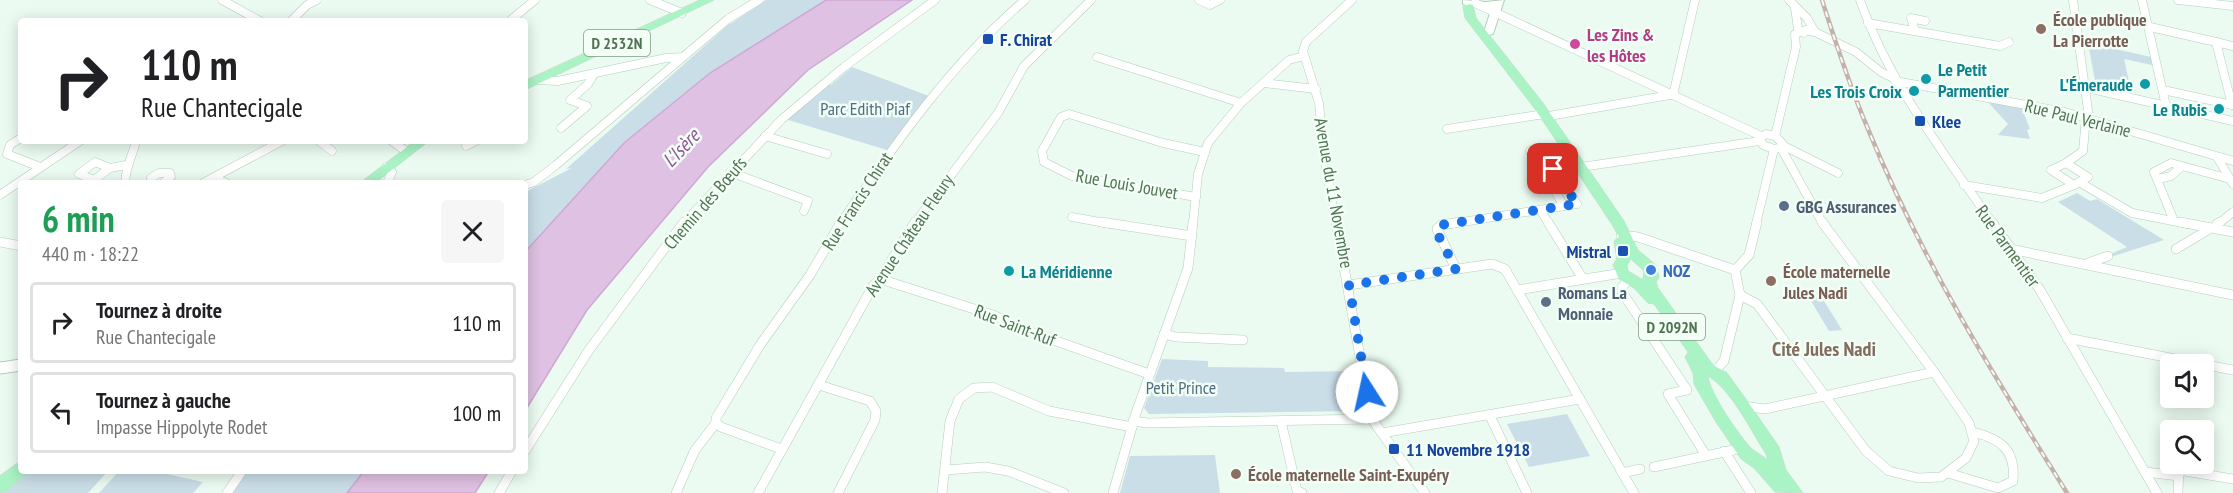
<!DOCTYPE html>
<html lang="fr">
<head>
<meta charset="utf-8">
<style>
  :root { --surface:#fff; --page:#f6f6f6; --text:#202124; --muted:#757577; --line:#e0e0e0 }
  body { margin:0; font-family:"PT Sans Narrow",sans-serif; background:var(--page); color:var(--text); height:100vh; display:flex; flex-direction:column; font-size:22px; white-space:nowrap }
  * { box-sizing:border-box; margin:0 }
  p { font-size:20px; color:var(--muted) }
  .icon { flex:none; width:33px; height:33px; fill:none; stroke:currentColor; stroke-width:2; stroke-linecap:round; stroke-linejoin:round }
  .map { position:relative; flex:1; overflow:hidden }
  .sheet { position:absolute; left:18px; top:180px; width:510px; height:294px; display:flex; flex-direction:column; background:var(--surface); border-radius:6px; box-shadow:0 3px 15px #0003 }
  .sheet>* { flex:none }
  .banner { position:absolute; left:18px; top:18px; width:510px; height:126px; border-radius:6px; box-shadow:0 3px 15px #0003; background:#fff; color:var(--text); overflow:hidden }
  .fabs { position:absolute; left:2160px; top:354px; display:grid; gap:12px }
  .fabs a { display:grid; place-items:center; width:54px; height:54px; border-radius:6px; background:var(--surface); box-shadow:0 3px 15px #0003; font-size:30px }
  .pin { position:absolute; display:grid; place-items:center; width:51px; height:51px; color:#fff; margin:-26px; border-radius:12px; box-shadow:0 3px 9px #0006 }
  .me { position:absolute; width:66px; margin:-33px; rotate:350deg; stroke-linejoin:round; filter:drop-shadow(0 0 4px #0008) }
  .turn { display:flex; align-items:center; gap:21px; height:126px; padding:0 24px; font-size:27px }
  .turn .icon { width:78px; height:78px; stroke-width:2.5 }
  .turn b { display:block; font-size:42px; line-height:51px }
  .round { display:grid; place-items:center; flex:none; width:63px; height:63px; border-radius:6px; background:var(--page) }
  .head { display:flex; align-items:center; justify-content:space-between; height:102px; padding:0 24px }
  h1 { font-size:36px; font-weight:700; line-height:45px; color:#1e9e55 }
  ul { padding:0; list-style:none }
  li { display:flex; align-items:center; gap:18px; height:81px; margin:0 12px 9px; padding:0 12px; border:3px solid var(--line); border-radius:6px }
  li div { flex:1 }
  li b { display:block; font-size:22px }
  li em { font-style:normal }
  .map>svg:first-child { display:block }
</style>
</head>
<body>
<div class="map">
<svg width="2233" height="493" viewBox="0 0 2233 493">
  <rect width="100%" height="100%" fill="#ebfbf1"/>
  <g fill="#cadee8">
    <path d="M766,0H828L624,143L525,252V195L529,190L572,168L566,169L727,26Z"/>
    <path d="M2088,43L2151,57L2152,65L2124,59L2132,95L2096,86Z"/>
    <path d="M852,67L929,96L887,150L785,119L827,83L831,85Z"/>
    <path d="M1986,100L2021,106L2030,129L2027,130L2030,139L1998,135L2008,124Z"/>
    <path d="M2077,193L2090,201L2097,199L2164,240L2111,257L2110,254L2127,247L2058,202Z"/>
    <path d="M1819,293L1842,330L1829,331L1807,294Z"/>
    <path d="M1162,359L1208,361V367L1284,368L1285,372L1355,371L1362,411L1149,414L1144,408Z"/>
    <path d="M1567,414L1590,456L1529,467L1507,424Z"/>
    <path d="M1215,455L1220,493H1120L1130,456Z"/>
    <path d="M25,471H108L88,493H0Z"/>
    <path d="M119,471H153L203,482L193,493H99Z"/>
    <path d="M242,471H364L347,493H227Z"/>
  </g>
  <g fill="#dfc1e3" stroke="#cfa8d4" stroke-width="1.5">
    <path d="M826,0H912L808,70L708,167L587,310L525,411V252L624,143L710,73Z"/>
    <path d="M364,471H489L475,493H347Z"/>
  </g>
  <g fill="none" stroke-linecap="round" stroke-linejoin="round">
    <g stroke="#b4cfb9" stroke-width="9">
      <g id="minor-far1">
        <path d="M222,0L260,21"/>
        <path d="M650,0L682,13"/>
        <path d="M1199,0L1210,5L1220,0"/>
        <path d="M1789,0L1807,18L1815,32L1856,52L1881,72L1893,78"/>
        <path d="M1860,0C1889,83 1943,152 1993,224"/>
        <path d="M2073,0L2089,118"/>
        <path d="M2142,0L2166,106"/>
        <path d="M2178,0L2233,6"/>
        <path d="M1475,3L1761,136"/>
        <path d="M1795,8L1798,29L1804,33"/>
        <path d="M512,19L535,0"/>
        <path d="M291,21L307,5L317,0"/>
        <path d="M1868,23L2000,46L2009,42"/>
        <path d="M2150,27L2216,42L2232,105"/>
        <path d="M1915,31L1911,18L1925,21"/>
        <path d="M2216,42L2233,46"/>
        <path d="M1097,57L1241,103"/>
        <path d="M538,80L558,81L666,58L683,57L728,19L759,0"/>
        <path d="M1895,81L2065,112L2233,161"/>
        <path d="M1264,83L1316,89"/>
        <path d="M2087,88L2233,121"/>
        <path d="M2163,90L2233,105"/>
        <path d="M1670,95L1674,91L1695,0"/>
        <path d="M561,128L587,106L570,100L588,84L594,74"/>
        <path d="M1447,129L1538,115L1549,116L1670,95"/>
        <path d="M1766,134L1775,136L1782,143V147L1774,149L1763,145L1760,138Z"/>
        <path d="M765,136L827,154"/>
        <path d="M1775,136L1796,47L1795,34L1806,30L1815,32"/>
        <path d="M21,138L10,145L7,154L40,167"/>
        <path d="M319,141L332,151"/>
        <path d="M392,141L407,152"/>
        <path d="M1782,145L1838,173"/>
        <path d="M466,146L476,141"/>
        <path d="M1781,148L1823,224"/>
        <path d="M2217,157L2233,184"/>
        <path d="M95,162L110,168L94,180L79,174Z"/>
        <path d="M2066,163L2088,177L2074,185L2051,170Z"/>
        <path d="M2066,163L2083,151L2086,117"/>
        <path d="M386,167L392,172L387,183"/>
        <path d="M110,168L126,165"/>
        <path d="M1574,168L1760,141"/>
        <path d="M730,172L808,201L804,211"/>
        <path d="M213,178L227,183"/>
        <path d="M2158,179L2171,176L2181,167"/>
        <path d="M2079,182L2132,213L2188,224"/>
        <path d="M125,183C126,165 132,158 136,141"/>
        <path d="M150,183L151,178L159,173H170L171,177L163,183"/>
        <path d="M203,183L282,141"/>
        <path d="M525,185L534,182L556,165L683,57"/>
        <path d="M1964,185L2042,198L2074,185"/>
        <path d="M0,195L80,141"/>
        <path d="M1196,197L1072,176L1044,162L1042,151L1061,117L1069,114L1163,143L1205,152"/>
        <path d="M1813,207L1879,209"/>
        <path d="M1541,211L1549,224"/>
        <path d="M1072,217L1111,224"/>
        <path d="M2174,221L2154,172L2171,163L2230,179"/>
        <path d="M683,224L782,119L844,67L935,0"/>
        <path d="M840,224C895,144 951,63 1025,0"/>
        <path d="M914,224L998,113L1024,66L1091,0"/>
        <path d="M1193,224L1198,174L1208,143L1241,103L1289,60L1304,56"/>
        <path d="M1336,224L1324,157L1319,103L1303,51L1306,42L1352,0"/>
        <path d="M1450,224L1577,204L1542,151H1530L1564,206"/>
        <path d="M1756,224L1774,149"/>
        <path d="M2218,224L2233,212"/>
      </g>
    </g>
    <g stroke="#b4cfb9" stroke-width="10">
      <g id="minor">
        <path d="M1101,222L1192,236"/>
        <path d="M1336,222L1370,413L1376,425L1425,493"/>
        <path d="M1548,222L1583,279"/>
        <path d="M1992,222L2040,290L2157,493"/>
        <path d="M2180,222L2233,232"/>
        <path d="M2219,229L2217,224L2220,222"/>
        <path d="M1621,235L1638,237L1735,270"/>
        <path d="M0,242L21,246"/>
        <path d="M2010,249L2233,295"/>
        <path d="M2176,249L2211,228"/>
        <path d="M2088,263L2108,256"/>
        <path d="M1456,269L1437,229L1441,225L1460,222"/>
        <path d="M880,279L993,315L1017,327L1149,374"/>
        <path d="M1628,280L1622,287V292L1687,390L1668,394L1705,454"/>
        <path d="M1349,285L1492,264L1505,269L1634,493"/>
        <path d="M1517,290L1622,273"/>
        <path d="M1740,295L1757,304L1866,451L1889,471L1918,478L1941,477L1966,458L1974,441L1969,423L1934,372L1822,222"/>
        <path d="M1164,334L1176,337L1243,340"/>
        <path d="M2067,338L2233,370"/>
        <path d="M1715,371L1724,361L1740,295L1735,270L1749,255L1757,222"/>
        <path d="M819,385L870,401L876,411L875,420L838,493"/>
        <path d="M1743,406L1765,409L1934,372"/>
        <path d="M1490,416L1527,493"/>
        <path d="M1133,421L1147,423L1372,419"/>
        <path d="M1281,421L1297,491L1302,493"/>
        <path d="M716,423V418L760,345L810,275L841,222"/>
        <path d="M716,423L721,427L781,449"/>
        <path d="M1382,433L1580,399"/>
        <path d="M525,451L589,350L684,222"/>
        <path d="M1724,451L1751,493"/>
        <path d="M1654,467L1743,448"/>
        <path d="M946,470L985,467L1008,471L1064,493"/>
        <path d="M2179,470L2233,479"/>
        <path d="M2145,472L2179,476"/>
        <path d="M1622,473L1640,469"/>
        <path d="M1948,473L1998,488L2013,481C2016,450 2001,439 1973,432"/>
        <path d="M227,493L242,471"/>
        <path d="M499,493L512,471"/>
        <path d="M676,493L695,450L716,423"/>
        <path d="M758,493L873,286L880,279L915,222"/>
        <path d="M942,493L950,421L959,399L974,388L992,387L1049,411L1132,427"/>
        <path d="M1113,493L1136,413L1188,268L1193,222"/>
        <path d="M2178,493L2179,464"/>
      </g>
    </g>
    <g stroke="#b4cfb9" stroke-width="13">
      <path id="tertiary" d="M0,368L21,365"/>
    </g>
    <g stroke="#afcfb5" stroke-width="2">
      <path id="secondary" d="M1463,0L1486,2L1504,0L1493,34L1489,35L1484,32L1492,7L1466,5L1463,4Z"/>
    </g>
    <g stroke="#ced8cf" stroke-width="1">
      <g id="primary">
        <path d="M700,0H714L525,90V81Z"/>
        <path d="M1469,4L1473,5L1476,18L1543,103L1624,221L1638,250L1656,265L1659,277L1656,282L1658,288L1713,365L1727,373L1748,402L1779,447L1786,470L1803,493L1775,492L1754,468L1741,459L1716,422L1694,384L1693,373L1685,357L1688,352L1654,304L1648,303L1634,288L1619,279L1613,265L1617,259L1614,241L1619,237L1613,226L1535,109L1465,18L1463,7ZM1631,259L1644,271L1643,280L1628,271L1627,266ZM1708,376C1731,389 1751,431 1766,454L1768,460C1763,456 1757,453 1752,449C1740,437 1709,392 1708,376Z"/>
        <path d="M415,141H429L375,183H360Z"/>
        <path d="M21,461V471H27V473L6,491L0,493V476Z"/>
      </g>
    </g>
    <use href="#minor-far1" stroke="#fff" stroke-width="8"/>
    <use href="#minor" stroke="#fff" stroke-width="9"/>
    <use href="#tertiary" stroke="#fff" stroke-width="11"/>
    <use href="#secondary" fill="#fff" fill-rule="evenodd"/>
    <use href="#primary" fill="#aaf3c4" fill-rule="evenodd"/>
    <g stroke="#c5b1a9" stroke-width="4.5">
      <path id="rail" d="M1822,0C1836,44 1850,87 1868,129C1920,257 1994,376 2067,493"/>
    </g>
    <use href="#rail" stroke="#f2fef6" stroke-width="2" stroke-dasharray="6" stroke-linecap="butt"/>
  </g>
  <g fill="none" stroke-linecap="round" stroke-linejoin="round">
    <path stroke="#1a73e8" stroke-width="10" stroke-dasharray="0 18" d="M1367,392L1349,285L1456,269L1438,235L1437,229L1441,225L1577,204L1553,169"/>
  </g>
  <g fill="#8d6e63" stroke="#f2fef6" stroke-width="2">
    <circle cx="2041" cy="29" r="6"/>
    <circle cx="1771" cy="281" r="6"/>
    <circle cx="1236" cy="474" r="6"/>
  </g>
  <g fill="#1a4fb4" stroke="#f2fef6" stroke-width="2">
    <rect x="982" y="33" width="12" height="12" rx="3"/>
    <rect x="1914" y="115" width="12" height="12" rx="3"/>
    <rect x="1617" y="245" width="12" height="12" rx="3"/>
    <rect x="1388" y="443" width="12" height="12" rx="3"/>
  </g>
  <circle fill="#d1479c" stroke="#f2fef6" stroke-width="2" cx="1575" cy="44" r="6"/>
  <g fill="#0f9aa8" stroke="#f2fef6" stroke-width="2">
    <circle cx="1926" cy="79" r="6"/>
    <circle cx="2145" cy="84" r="6"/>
    <circle cx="1914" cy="91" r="6"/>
    <circle cx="2219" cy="109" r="6"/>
    <circle cx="1009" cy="271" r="6"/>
  </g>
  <g fill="#5c6f8a" stroke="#f2fef6" stroke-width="2">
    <circle cx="1784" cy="206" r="6"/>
    <circle cx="1546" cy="302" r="6"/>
  </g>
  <circle fill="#3f7fe0" stroke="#f2fef6" stroke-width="2" cx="1651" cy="270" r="6"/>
  <g text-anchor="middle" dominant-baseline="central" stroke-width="5" stroke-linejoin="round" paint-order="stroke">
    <g fill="#f2fef6" stroke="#819d84" stroke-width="1.5">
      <rect x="584" y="30" width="66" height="26" rx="4.5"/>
      <rect x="1639" y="314" width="66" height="26" rx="4.5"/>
    </g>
    <g font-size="16" font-weight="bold" fill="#507453">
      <text x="617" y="43">D 2532N</text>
      <text x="1672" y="327">D 2092N</text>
    </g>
    <g font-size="18" font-weight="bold" fill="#785e54" stroke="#f2fef6" text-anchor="start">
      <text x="2053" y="19">École publique<tspan x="2053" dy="21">La Pierrotte</tspan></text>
      <text x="1783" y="271">École maternelle<tspan x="1783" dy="21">Jules Nadi</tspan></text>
      <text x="1248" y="474">École maternelle Saint-Exupéry</text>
    </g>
    <g font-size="18" font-weight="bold" fill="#b23c85" stroke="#f2fef6" text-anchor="start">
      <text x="1587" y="34">Les Zins &amp;<tspan x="1587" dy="21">les Hôtes</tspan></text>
    </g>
    <g font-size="18" font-weight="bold" fill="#164399" stroke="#f2fef6" text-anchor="start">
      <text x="1000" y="39">F. Chirat</text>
      <text x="1932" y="121">Klee</text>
      <text x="1611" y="251" text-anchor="end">Mistral</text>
      <text x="1406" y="449">11 Novembre 1918</text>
    </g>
    <g font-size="18" font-weight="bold" fill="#0d838f" stroke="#f2fef6" text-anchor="end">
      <text x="1938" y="69" text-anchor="start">Le Petit<tspan x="1938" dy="21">Parmentier</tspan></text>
      <text x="2133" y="84">L'Émeraude</text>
      <text x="1902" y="91">Les Trois Croix</text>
      <text x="2207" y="109">Le Rubis</text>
      <text x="1021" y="271" text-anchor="start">La Méridienne</text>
    </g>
    <g font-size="18" fill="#4f6d84" stroke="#f2fef6">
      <text x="865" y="108">Parc Edith Piaf</text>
      <text x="1181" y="387">Petit Prince</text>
    </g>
    <g font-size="18" fill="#507453" stroke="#f2fef6">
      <text transform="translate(2078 118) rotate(14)">Rue Paul Verlaine</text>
      <text transform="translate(1127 184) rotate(10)">Rue Louis Jouvet</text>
      <text transform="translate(1334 193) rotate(80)">Avenue du 11 Novembre</text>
      <text transform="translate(857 201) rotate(-57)">Rue Francis Chirat</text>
      <text transform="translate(705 203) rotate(-49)">Chemin des Bœufs</text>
      <text transform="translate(909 235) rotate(-56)">Avenue Château Fleury</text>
      <text transform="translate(2008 246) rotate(54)">Rue Parmentier</text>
      <text transform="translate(1015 325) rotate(21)">Rue Saint-Ruf</text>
    </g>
    <g font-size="18" font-weight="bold" fill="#4e5e75" stroke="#f2fef6" text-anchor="start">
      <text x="1796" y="206">GBG Assurances</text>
      <text x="1558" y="292">Romans La<tspan x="1558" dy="21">Monnaie</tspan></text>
    </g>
    <g font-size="18" font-weight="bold" fill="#366cbe" stroke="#f2fef6" text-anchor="start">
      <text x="1663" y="270">NOZ</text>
    </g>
    <g font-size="20" font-style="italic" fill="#93569a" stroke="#f2fef6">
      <text transform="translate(681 148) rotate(-47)">L'Isère</text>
    </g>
    <g font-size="20" font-weight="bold" fill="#826d5f" stroke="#f2fef6">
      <text x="1824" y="349">Cité Jules Nadi</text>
    </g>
  </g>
</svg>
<div class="fabs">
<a><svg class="icon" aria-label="sound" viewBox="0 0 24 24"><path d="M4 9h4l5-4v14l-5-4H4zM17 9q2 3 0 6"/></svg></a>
<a><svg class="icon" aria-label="search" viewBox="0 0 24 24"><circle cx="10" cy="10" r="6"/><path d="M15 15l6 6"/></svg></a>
</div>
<div class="pin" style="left:1553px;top:169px;background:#d93025"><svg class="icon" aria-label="arrive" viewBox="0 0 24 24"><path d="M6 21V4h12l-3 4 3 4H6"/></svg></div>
<svg class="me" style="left:1367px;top:392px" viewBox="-20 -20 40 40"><circle r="19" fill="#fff"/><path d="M0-13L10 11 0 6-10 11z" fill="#1a73e8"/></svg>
<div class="banner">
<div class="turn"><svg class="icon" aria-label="right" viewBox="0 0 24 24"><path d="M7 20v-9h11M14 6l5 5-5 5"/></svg><div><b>110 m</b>Rue Chantecigale</div></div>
</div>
<section class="sheet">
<div class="head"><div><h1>6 min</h1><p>440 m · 18:22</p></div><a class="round"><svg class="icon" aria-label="close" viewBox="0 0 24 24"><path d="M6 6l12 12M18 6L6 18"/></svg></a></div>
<ul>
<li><svg class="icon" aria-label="right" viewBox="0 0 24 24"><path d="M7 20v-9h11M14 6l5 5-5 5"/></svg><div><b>Tournez à droite</b><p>Rue Chantecigale</p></div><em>110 m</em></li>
<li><svg class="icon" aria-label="left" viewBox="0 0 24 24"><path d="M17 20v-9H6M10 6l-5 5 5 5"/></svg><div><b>Tournez à gauche</b><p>Impasse Hippolyte Rodet</p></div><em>100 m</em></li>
</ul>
</section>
</div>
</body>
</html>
